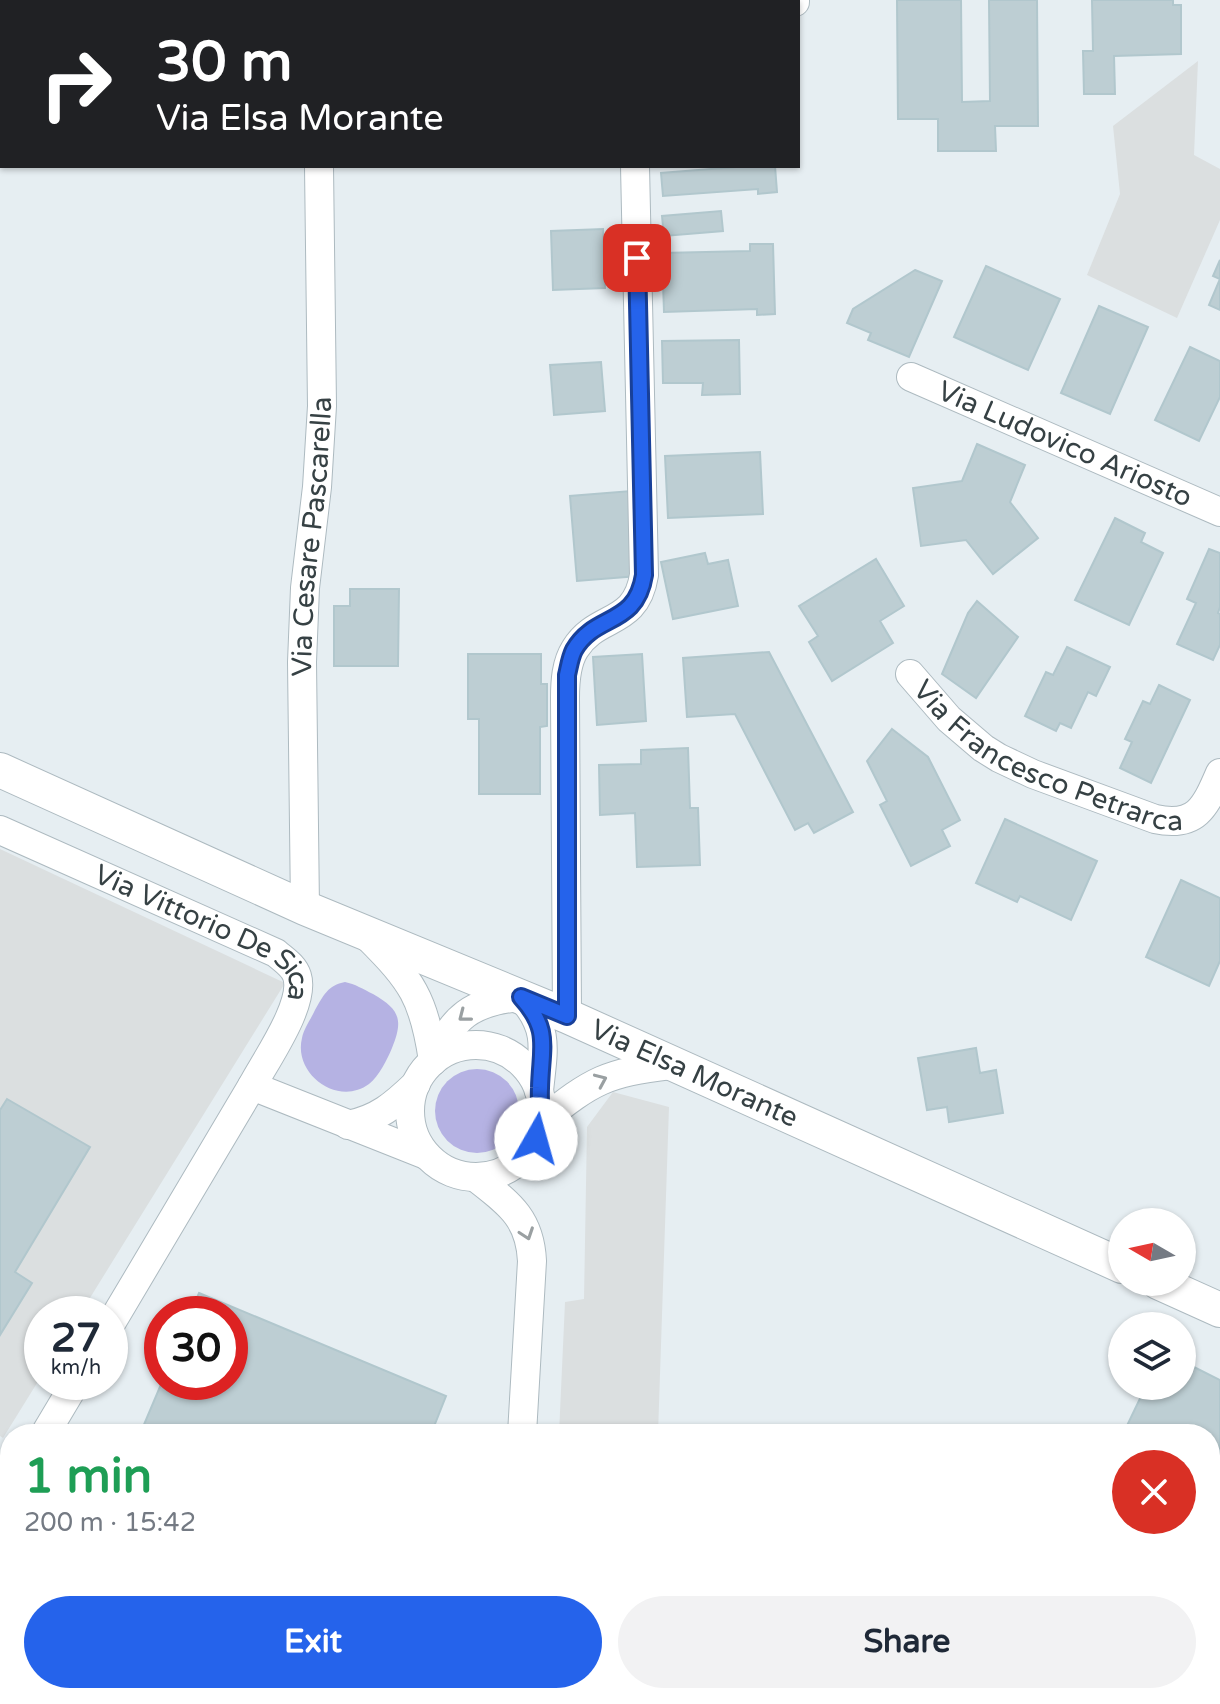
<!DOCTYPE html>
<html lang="en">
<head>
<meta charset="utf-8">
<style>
  :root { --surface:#fff; --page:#f2f2f3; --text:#1f2937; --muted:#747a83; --accent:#2563eb }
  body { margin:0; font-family:"Varela Round",sans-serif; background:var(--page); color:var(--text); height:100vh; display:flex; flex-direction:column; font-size:30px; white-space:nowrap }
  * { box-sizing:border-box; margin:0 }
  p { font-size:26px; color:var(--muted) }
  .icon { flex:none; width:44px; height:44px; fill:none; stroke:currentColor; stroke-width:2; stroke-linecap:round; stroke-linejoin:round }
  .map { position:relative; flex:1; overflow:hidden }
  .sheet { position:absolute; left:0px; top:1424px; width:1220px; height:280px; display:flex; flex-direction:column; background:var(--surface); border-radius:32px 32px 0 0; box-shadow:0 2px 6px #0004 }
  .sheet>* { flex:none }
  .guide { position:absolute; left:0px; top:0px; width:800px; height:168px; box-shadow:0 2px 6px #0004; background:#202124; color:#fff; overflow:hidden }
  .needle { width:52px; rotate:279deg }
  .controls { position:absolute; left:1108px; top:1208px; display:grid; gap:16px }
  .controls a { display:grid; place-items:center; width:88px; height:88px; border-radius:50%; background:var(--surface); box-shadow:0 2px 6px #0004; font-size:40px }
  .speed { position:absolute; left:24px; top:1296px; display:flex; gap:16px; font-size:40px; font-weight:700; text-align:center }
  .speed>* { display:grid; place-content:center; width:104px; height:104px; border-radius:50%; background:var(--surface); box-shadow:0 2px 6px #0004; line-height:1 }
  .speed small { font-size:20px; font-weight:400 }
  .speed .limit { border:12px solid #d22; background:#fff; color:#111 }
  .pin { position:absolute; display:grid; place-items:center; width:68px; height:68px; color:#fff; margin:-34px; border-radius:16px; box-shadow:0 4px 12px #0006 }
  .me { position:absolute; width:88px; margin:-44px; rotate:7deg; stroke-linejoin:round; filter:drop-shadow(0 0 6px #0008) }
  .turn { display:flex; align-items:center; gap:28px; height:168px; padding:0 24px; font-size:36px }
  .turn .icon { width:104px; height:104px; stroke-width:2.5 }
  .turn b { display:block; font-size:56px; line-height:68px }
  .round { display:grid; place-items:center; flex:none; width:84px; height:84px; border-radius:42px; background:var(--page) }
  .summary { display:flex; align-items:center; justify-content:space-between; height:136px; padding:0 24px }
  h1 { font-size:48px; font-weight:700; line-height:60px; color:#1e9e55 }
  .action { display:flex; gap:16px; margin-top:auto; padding:16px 24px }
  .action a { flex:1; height:92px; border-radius:48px; background:var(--accent); color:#fff; font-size:32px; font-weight:700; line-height:92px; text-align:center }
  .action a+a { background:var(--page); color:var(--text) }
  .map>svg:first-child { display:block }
</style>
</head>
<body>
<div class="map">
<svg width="1220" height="1704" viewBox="0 0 1220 1704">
  <rect width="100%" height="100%" fill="#e6eef2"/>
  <g fill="#b5b2e3">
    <path d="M345,982C355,984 363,989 373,994C399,1009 404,1019 392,1048C387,1060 379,1076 369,1084C338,1107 293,1074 302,1038C304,1028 311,1019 315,1010C323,996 328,985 345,982Z"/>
    <circle cx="477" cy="1111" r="42"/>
  </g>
  <g fill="#dbdfe0">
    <path d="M1198,61L1194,155L1220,169V220L1177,318L1087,275L1120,194L1113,126Z"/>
    <path d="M0,849L285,983L80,1314H42V1375L3,1438L0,1436Z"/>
    <path d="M613,1092L669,1107L658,1434H559L565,1302L584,1299L587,1127Z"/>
    <path d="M10,1542V1694H469V1704H10L0,1700V1559Z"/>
    <path d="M548,1694H649L648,1704H547Z"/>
  </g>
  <g fill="#bdced3" stroke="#b1c7cd" stroke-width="2">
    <rect x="645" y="0" width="81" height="2"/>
    <path d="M897,0H961L962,102L990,101L989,0H1037L1038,126H995L996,151H938V119H898Z"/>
    <path d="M1092,0H1173V5H1181V54L1114,56L1115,94H1084L1083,51H1093Z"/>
    <path d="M749,166H775L777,192L758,194V189L663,196L661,173Z"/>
    <path d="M721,211L723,231L664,236L662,216Z"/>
    <path d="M603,229L605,288L553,290L551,231Z"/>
    <path d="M750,244H773L775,314L757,315V309L664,312L662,253L750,251Z"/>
    <path d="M1220,260V310L1209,305L1220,279L1213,276Z"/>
    <path d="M986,266L1060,299L1028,370L954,337Z"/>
    <path d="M915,270L942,281L909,357L868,340L871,333L847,323L853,309Z"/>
    <path d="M1099,306L1148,327L1110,414L1061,393Z"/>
    <path d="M739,340L740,394L702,395L703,383H663L662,341Z"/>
    <path d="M1190,347L1220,361V397L1199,441L1155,420Z"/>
    <path d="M601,362L605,411L554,415L550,365Z"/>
    <path d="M977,444L1025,465L1010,502L1038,538L993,574L966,540L921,546L913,488L962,481Z"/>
    <path d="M760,452L763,514L668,518L665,456Z"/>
    <path d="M631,491L638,576L577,581L570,496Z"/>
    <path d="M1115,518L1145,533L1141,542L1163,553L1129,625L1075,600Z"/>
    <path d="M1209,549L1220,553V607L1218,613L1220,614V645L1213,660L1177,644L1196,603L1187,599Z"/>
    <path d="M705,553L708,564L728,560L738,606L673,619L661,562Z"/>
    <path d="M876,559L904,606L880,621L893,643L832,681L809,642L818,636L799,606Z"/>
    <path d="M350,589H399L398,666H334V606H350Z"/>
    <path d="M977,601L1018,637L976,698L942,674L968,613Z"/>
    <path d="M1067,647L1110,667L1096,696L1088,692L1071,728L1060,723L1056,731L1025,716L1046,672L1053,675Z"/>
    <path d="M769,652L853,812L814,833L808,823L795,830L735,714L687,717L683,658Z"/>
    <path d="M468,654H541V684H547V726L540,727V794H479V719H468Z"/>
    <path d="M642,654L646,721L597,725L593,657Z"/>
    <path d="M1159,685L1190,700L1151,783L1120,768L1132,742L1125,739L1143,701L1150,704Z"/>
    <path d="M892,729L928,757L960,820L942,830L950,846L911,866L880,805L887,801L867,761Z"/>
    <path d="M688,748L690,808H698L700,865L637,867L635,813L600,815L599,765L641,764V750Z"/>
    <path d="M1005,819L1097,861L1071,920L1020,896L1017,902L976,883Z"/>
    <path d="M1181,880L1220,898V961L1209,986L1146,957Z"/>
    <path d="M976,1048L980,1073L996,1070L1003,1113L949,1122L947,1107L927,1110L918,1058Z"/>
    <path d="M7,1099L90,1147L15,1272L32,1283L0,1335V1110Z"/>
    <path d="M199,1293L446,1396L431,1434H140L162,1382H230V1314H190Z"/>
    <path d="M1182,1361L1220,1380V1553L1210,1574V1434H1123L1146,1386H1182Z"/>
    <path d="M1032,1694H1150L1152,1704H1034Z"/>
  </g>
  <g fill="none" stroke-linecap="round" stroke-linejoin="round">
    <g stroke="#adbac0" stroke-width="30">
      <g id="minor">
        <path d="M317,0V2"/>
        <path d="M631,0V2"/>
        <path d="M795,0V2"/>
        <path id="s1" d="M911,377L1220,512"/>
        <path id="s2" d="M910,674L949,719L983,748L999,758L1033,774L1155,819C1196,828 1205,808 1220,773"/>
        <path id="s3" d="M0,830L276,953C284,960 294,966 297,976C306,1004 265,1061 252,1086L426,1155"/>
        <path id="s4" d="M305,908L302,662L305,588L317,487L322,406L319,166"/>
        <path d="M368,937C412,981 424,998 433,1061"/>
        <path d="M567,1016L565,698C565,682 566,663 575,649C597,613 636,627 644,575L635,166"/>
        <circle cx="476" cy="1111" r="66"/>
        <path d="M433,1061C452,1017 472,1001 521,997C550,1029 543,1051 539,1091"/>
        <path d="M542,1121C593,1080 606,1073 671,1065"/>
        <path d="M348,1125C378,1119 394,1105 416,1084"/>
        <path d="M475,1177C508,1203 530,1217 532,1261L522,1434"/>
        <path d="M110,1325L252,1086"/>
        <path d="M45,1434L76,1382"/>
        <path d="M0,1510L10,1493"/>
        <path d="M506,1704L507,1694"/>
      </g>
    </g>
    <g stroke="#adbac0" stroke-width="36">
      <g id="tertiary">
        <path id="s5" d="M0,770L305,908L567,1016L1122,1266"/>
        <path d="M1158,1282L1220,1310"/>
      </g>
    </g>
    <use href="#minor" stroke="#fff" stroke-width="28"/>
    <use href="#tertiary" stroke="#fff" stroke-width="34"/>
  </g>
  <defs><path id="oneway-chevron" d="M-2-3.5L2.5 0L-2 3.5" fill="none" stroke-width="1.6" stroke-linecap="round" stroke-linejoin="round" transform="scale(2)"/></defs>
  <g stroke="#9aa0a2">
    <use href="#oneway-chevron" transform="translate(464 1016) rotate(142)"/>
    <use href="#oneway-chevron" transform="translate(601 1080) rotate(-24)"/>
    <use href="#oneway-chevron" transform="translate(527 1234) rotate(71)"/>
  </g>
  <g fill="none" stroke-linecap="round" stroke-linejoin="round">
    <g stroke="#184099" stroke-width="20">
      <path id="route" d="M536,1139C543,1118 539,1108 540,1088C541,1047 551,1030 521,997L567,1016V675C569,667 570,658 574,650C595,613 636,627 644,575L637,258"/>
    </g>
    <use href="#route" stroke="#2563eb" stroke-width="14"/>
  </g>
  <g text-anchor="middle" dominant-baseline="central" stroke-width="7" stroke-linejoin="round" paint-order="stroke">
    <g font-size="28" fill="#364144" stroke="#fff">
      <text stroke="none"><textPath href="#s1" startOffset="168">Via Ludovico Ariosto</textPath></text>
      <text stroke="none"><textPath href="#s4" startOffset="372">Via Cesare Pascarella</textPath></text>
      <text stroke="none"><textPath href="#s2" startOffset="166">Via Francesco Petrarca</textPath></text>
      <text stroke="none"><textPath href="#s3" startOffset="232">Via Vittorio De Sica</textPath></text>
      <text stroke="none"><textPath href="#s5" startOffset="758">Via Elsa Morante</textPath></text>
    </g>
  </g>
</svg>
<div class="controls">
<a><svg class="needle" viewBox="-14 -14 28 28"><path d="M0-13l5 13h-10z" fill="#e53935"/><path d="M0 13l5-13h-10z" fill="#747a83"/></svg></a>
<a><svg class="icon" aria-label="layers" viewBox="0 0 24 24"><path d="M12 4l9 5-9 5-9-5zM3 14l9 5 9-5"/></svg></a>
</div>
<div class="speed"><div>27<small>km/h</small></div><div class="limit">30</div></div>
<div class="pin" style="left:637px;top:258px;background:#d93025"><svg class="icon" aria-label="arrive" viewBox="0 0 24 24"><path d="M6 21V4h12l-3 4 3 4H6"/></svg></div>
<svg class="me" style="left:536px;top:1139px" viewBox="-20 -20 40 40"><circle r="19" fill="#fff"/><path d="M0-13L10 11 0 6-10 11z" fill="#2563eb"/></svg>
<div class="guide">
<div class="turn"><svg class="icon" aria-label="right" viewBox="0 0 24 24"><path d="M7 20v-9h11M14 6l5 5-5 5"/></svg><div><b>30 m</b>Via Elsa Morante</div></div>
</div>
<section class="sheet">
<div class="summary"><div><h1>1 min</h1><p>200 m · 15:42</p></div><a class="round" style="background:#d93025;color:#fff"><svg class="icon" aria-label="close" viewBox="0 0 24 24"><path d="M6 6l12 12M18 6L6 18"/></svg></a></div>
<div class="action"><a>Exit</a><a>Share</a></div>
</section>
</div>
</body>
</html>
